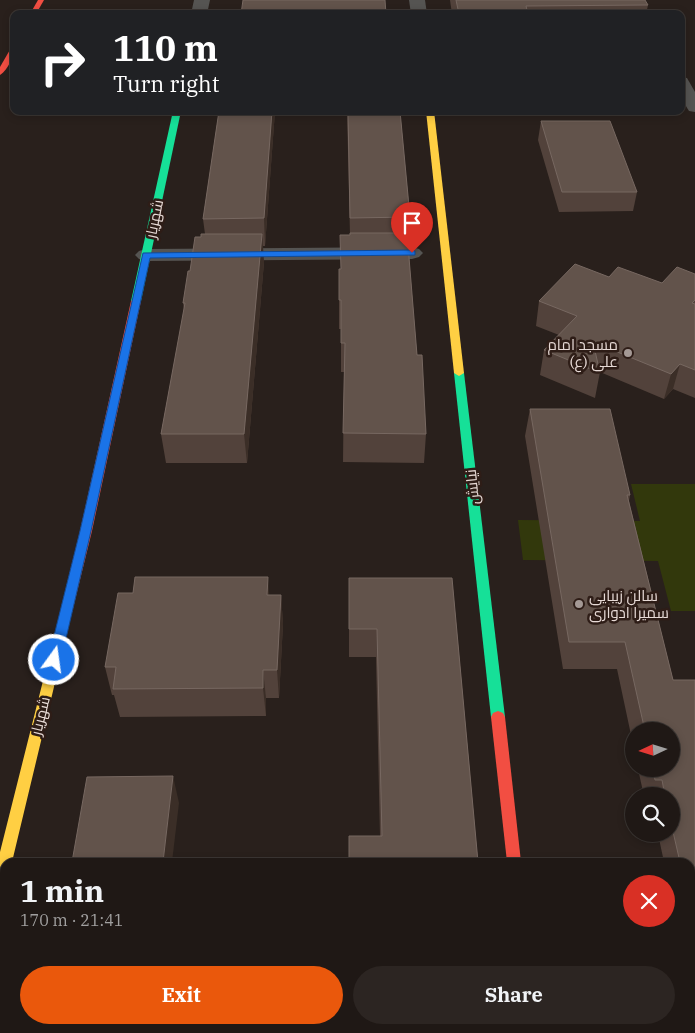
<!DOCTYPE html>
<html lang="en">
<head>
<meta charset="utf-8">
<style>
  :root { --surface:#1f1815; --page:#2c2522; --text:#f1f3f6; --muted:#a1a0a0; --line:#3c3734; --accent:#ea580c }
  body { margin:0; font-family:"IBM Plex Serif",Cairo,serif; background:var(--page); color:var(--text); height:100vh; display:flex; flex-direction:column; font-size:19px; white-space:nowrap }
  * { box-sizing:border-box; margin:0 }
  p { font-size:16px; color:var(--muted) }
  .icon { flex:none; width:28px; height:28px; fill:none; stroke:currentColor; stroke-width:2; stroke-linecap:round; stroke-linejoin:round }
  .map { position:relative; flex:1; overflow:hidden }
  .drawer { position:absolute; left:0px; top:858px; width:695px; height:176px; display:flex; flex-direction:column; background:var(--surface); border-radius:15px 15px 0 0; box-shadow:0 2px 8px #0003,0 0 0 1px var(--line) }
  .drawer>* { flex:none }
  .hud { position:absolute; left:10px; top:10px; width:675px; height:105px; border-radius:10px; box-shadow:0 2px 8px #0003,0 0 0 1px var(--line); background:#202124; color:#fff; overflow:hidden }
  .needle { width:32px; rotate:266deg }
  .buttons { position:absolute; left:625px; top:722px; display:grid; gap:10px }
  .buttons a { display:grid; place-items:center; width:55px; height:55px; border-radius:50%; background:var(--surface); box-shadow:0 2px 8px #0003,0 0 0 1px var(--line); font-size:25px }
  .pin { position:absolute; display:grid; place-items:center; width:42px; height:42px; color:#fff; margin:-51px -21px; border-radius:50% 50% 50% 0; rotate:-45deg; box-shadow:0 0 5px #0007 }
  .pin .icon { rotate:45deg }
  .me { position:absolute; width:55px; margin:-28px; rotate:14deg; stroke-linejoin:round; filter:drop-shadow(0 0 4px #0008) }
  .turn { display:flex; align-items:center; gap:18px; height:105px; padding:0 20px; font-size:22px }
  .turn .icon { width:65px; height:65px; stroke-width:2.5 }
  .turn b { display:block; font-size:35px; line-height:42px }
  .round { display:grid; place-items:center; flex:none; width:52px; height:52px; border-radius:26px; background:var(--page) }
  .headline { display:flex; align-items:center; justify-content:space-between; height:85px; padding:0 20px }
  h1 { font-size:30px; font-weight:700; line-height:38px }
  .primary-button { display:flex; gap:10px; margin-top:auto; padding:10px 20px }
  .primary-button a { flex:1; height:58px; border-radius:30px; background:var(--accent); color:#fff; font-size:20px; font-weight:700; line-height:58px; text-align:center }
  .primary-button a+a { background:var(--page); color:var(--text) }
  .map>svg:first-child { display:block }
</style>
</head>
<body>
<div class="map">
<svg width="695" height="1033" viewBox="0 0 695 1033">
  <rect width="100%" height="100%" fill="#29201c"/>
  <path fill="#32380c" d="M631,484H695V611H671L658,561L523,560L518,520L640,521Z"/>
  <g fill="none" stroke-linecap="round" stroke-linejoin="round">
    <g fill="#555452" fill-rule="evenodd">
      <path d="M194,0H210L207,14H191Z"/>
      <path d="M409,0H425L427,14H411Z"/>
      <path d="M681,77L687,78L695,92V112L689,111L681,98Z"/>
      <path d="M412,247L419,249L423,253L419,257L412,259L146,261L139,259L135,255L139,251L146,249Z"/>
      <rect x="513" y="1029" width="40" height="4"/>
    </g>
    <g fill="#16e098" fill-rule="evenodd">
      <path d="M173,111H181L141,301L136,304L131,301Z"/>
      <path d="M459,370L464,373L505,717L503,721L498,723L493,721L491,717L454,373Z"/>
    </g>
    <g fill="#ffcf43" fill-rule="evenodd">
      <path d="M426,111H434L464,373L459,376L454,373Z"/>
      <path d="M59,636L63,637L65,641L12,862H5V887L0,889V852L53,641L55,637Z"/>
    </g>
    <g fill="#f24e42" fill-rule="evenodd">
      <path d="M38,0H44L36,14H30Z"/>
      <path d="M14,46C14,56 8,70 0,75V67L11,48Z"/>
      <path d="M136,298L141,301L92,531L65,641L63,645L59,646L55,645L53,641L80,531L131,301Z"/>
      <path d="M498,711L503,713L505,717L521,862H507L491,717L493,713Z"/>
    </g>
  </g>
  <g fill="#52423b">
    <path d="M450,0H645L648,5L646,14H452Z"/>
    <path d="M219,111H275L265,246H263L264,262L247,463H166L161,434L184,310L183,303L190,271L201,237L205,234L203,219Z"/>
    <path d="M347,111H400L410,217L409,245H408L417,355L426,434L424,463L343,462L344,372H341V329H339V269H341L350,235Z"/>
    <path d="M541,121L637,192L633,211L559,212L538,140Z"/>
    <path d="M695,274V398L673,389L664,399L600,372L595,398L540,375L544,350L559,335L536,326L539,301L609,277L662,283Z"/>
    <path d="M530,409L630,495L629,501L673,680H695V1008L690,984V862H664L658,834H671V796H644L638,769H671V731H634V749L617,669H563L525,436Z"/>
    <path d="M349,578H452L478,862L380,836L376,657H349Z"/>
    <path d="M269,595H281L283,624L279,698H266V716L120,717L114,695H112L105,667Z"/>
  </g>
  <g fill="#3b2e27">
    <path d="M272,111H275L265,246L264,218Z"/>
    <path d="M262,234L264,262L247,463L244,434Z"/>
    <path d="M680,364L673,389L664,399L671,374Z"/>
    <path d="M268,577L270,606L267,595Z"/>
    <path d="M281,595L283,624L279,698L277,670Z"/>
    <path d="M263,670L266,698V716L263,688Z"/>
    <path d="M173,776L179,803L172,862H163Z"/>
    <rect x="176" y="1029" width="9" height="4"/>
  </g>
  <g fill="#62534b" stroke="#776861">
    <path d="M243,0H385L386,14H346V13L241,14Z"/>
    <path d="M456,0H645L648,5L526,6L528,14H459Z"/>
    <path d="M219,111H272L264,218L203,219Z"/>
    <path d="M348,111H400L410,217L350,218Z"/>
    <path d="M541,121H610L637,192H562Z"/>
    <path d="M350,233H407L417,355H422L426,434L343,433L345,343H341V300H339V269H341L340,235H350Z"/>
    <path d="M201,234H262L244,434H161L185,303H183L188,271H190L195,237H201Z"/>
    <path d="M575,264L609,277L618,267L662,283L677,267L695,274V300L692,303L695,304V370L680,364L671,374L593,342L600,373L544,350L577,316L539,301Z"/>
    <path d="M530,409H610L630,495H627L673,680H695V928L690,906V862H680L671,823V796H665L662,780H655L653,769H671V731H645L625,642H569Z"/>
    <path d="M135,577H268L267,595H281L277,670H263V688L113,689L116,667H105L118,593H133Z"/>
    <path d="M349,578H452L478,862H349V836H382L377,629H349Z"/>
    <path d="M173,776L163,862H72L87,777Z"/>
    <rect x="42" y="1029" width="134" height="4"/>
    <path d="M257,1029H478L479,1033H257Z"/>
  </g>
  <path fill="#1a73e8" stroke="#114b97" d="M412,250L415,251V255L150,258L91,531L61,660L59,664L54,665L50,664L48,660L80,531L143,253Z"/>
  <g fill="#a49995" stroke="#2e1d17" stroke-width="2">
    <circle cx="628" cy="353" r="5"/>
    <circle cx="579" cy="604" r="5"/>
  </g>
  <g text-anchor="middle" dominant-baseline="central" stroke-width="5" stroke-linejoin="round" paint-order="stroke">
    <g font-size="15" fill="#e7dad6" stroke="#2e1d17">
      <text transform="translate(154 219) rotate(-78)">شهریار</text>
      <text transform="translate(472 487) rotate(-96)">نیایش</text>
      <text transform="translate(40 716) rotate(-76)">شهریار</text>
    </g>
    <g font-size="15" fill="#e7dad6" stroke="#2e1d17" text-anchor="end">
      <text x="618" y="344">مسجد امام<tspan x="618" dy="17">علی (ع)</tspan></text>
      <text x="589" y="595" text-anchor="start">سالن زیبایی<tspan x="589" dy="17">سمیرا ادواری</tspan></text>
    </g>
  </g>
</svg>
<div class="buttons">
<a><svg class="needle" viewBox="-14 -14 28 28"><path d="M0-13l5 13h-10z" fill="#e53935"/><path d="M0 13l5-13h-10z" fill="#a1a0a0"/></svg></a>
<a><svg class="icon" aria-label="search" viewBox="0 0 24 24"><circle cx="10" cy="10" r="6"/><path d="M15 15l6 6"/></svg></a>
</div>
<div class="pin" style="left:412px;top:253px;background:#d93025"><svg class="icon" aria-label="arrive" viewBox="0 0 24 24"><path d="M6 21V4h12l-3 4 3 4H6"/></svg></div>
<svg class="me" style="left:54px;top:660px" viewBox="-20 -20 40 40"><circle r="17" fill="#1a73e8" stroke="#fff" stroke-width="3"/><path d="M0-11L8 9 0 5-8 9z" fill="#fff"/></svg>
<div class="hud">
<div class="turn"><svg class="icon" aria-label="right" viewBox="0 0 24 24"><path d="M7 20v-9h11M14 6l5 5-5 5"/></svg><div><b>110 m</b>Turn right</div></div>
</div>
<section class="drawer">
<div class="headline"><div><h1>1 min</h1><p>170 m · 21:41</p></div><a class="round" style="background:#d93025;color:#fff"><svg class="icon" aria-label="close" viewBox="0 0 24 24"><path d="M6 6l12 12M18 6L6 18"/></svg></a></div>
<div class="primary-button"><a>Exit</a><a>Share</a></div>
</section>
</div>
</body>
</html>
